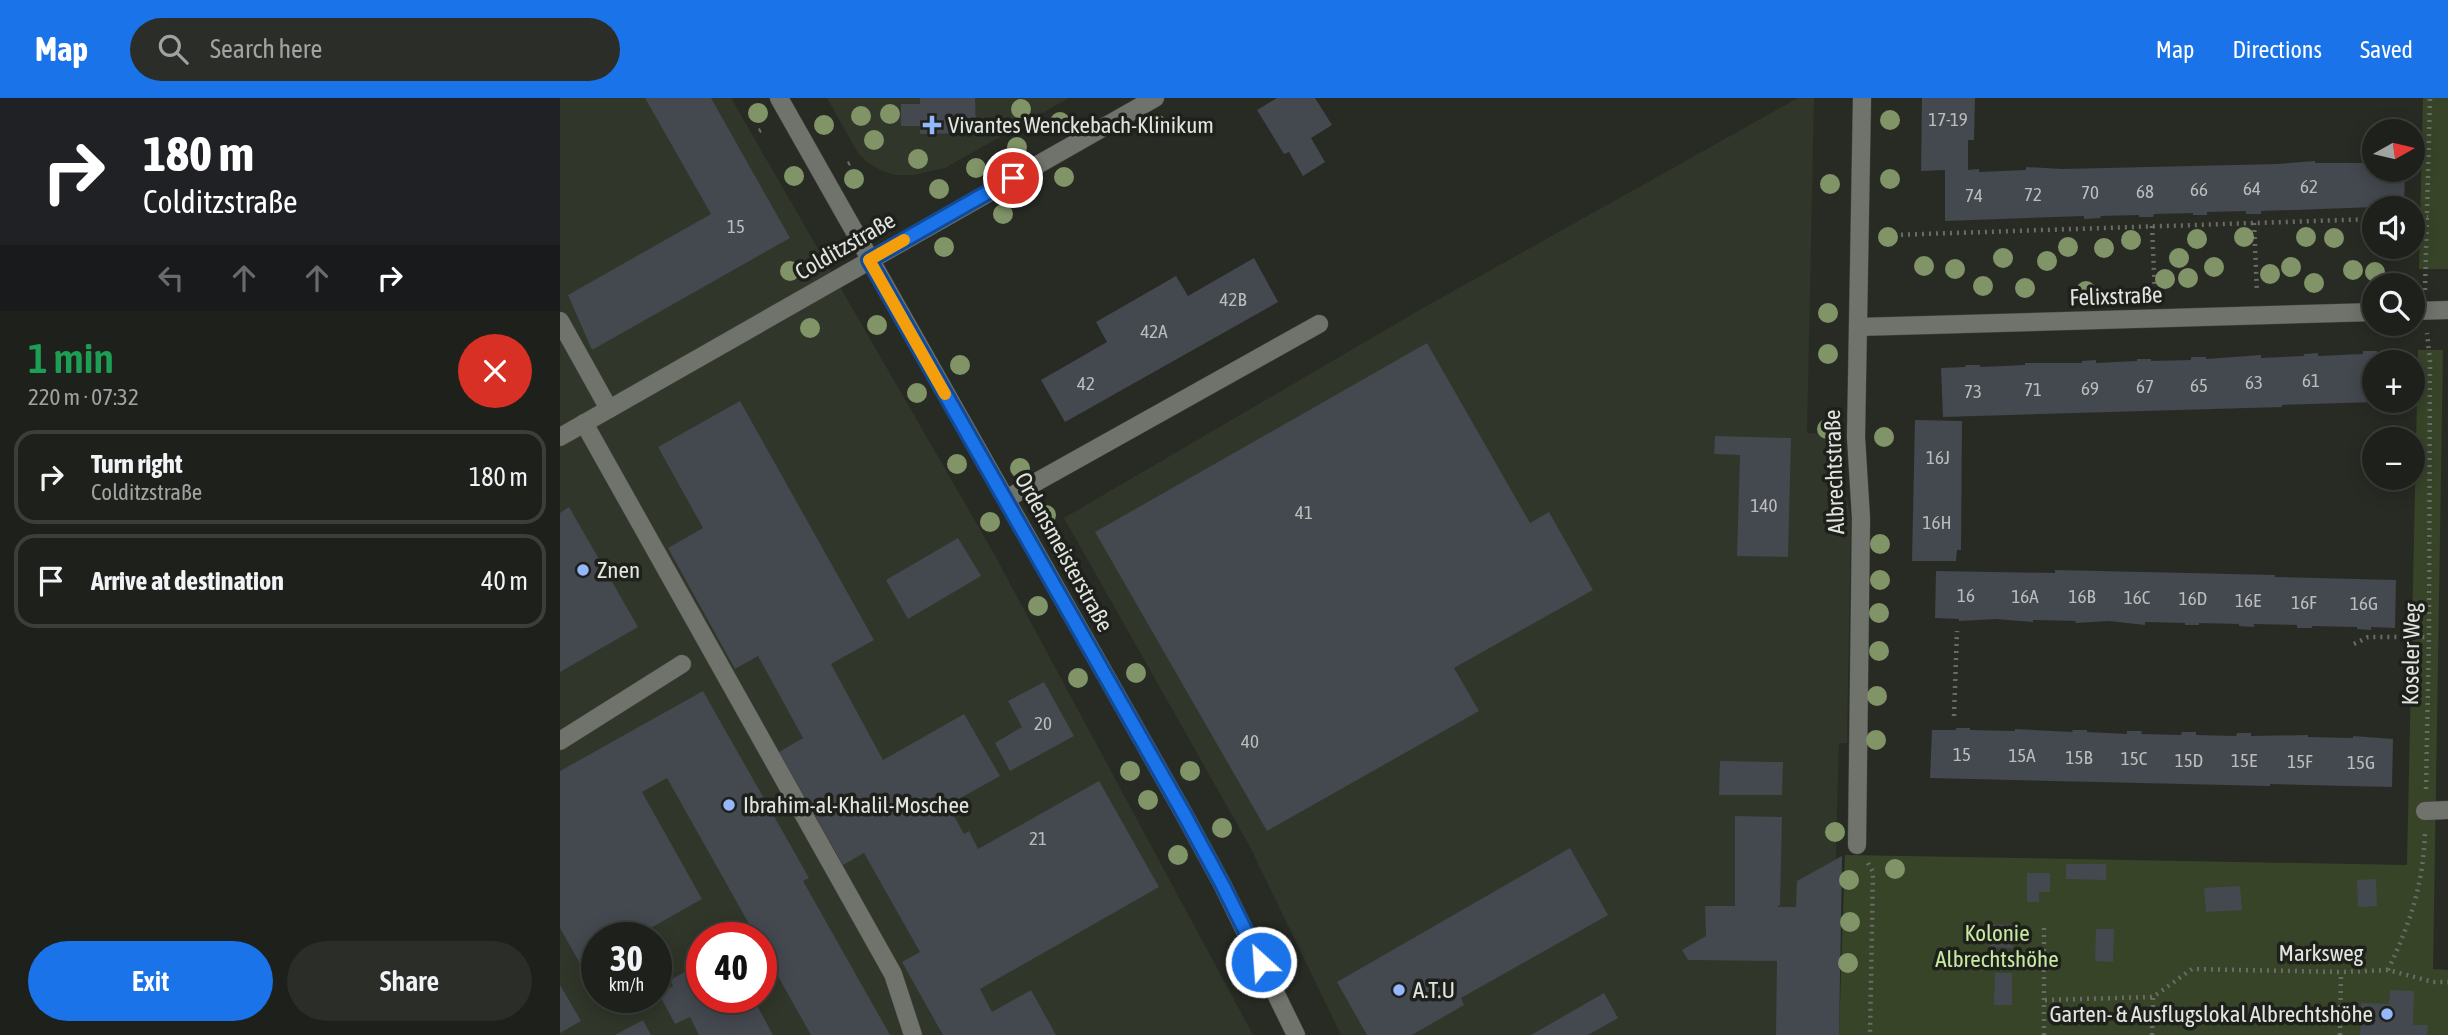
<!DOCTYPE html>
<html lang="en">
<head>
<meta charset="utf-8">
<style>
  :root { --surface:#1e201b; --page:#2b2d28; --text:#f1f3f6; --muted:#a1a3a3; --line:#3c3e3a; --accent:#1a73e8 }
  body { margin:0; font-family:"Asap Condensed",sans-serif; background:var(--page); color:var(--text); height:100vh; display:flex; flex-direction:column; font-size:26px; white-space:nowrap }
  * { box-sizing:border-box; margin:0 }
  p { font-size:23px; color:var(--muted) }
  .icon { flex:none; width:38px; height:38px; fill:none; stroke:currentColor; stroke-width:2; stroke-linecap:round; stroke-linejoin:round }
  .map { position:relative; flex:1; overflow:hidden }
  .drawer { display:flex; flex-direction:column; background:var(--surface); width:560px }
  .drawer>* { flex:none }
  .banner { background:#202124; color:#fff; overflow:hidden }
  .needle { width:46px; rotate:82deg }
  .controls { position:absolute; left:1802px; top:21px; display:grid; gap:14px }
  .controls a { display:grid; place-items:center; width:63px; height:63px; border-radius:50%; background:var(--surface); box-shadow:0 4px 18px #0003,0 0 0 2px var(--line); font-size:35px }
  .speed { position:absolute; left:21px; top:824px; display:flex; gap:14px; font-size:35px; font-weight:700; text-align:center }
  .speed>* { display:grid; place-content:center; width:91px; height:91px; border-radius:50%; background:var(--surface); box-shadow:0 4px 18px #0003,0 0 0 2px var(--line); line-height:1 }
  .speed small { font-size:18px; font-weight:400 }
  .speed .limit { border:10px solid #d22; background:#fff; color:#111 }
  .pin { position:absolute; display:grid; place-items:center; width:60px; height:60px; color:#fff; margin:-30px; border:4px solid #fff; border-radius:50%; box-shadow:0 2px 7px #0007 }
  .me { position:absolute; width:77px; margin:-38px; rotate:334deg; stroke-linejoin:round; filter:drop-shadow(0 0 5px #0008) }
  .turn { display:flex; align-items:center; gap:24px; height:147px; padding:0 28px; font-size:32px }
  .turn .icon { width:91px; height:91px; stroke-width:2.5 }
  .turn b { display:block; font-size:49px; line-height:60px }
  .lanes { display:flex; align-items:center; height:66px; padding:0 28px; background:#0003; justify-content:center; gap:35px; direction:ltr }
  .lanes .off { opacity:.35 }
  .round { display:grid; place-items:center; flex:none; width:74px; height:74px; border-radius:37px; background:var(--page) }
  .overview { display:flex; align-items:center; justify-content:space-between; height:119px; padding:0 28px }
  h1 { font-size:42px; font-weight:600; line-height:52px; color:#1e9e55 }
  .action { display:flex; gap:14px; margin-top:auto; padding:14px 28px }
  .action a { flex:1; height:80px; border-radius:42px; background:var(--accent); color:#fff; font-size:28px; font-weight:600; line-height:80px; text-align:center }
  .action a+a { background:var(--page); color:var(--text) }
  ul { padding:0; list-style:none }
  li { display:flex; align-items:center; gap:21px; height:94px; margin:0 14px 10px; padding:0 14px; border:4px solid var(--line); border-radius:21px }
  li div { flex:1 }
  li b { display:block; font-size:26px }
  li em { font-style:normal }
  header { display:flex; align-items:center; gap:42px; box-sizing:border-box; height:98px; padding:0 35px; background:var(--accent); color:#fff }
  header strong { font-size:33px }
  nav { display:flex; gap:38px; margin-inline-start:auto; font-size:24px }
  .search { width:490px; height:63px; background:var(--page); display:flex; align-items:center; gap:18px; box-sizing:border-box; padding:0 24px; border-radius:38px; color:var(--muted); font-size:26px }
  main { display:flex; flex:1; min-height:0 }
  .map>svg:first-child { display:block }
</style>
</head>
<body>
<header>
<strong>Map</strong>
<div class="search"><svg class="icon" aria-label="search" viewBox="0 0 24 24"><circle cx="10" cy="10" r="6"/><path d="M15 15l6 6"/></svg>Search here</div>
<nav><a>Map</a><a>Directions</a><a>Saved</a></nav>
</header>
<main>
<section class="drawer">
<div class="banner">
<div class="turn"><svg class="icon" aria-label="right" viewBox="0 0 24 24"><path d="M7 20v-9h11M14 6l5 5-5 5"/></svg><div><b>180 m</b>Colditzstraße</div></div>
<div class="lanes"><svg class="icon off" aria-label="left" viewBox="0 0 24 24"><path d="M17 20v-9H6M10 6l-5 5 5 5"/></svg><svg class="icon off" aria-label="ahead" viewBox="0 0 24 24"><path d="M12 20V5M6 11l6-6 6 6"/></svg><svg class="icon off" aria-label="ahead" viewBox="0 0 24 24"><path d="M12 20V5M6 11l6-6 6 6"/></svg><svg class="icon" aria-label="right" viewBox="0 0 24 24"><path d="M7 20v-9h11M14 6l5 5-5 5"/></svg></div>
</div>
<div class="overview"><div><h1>1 min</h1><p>220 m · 07:32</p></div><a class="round" style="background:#d93025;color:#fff"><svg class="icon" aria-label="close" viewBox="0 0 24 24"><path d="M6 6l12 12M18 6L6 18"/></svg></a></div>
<ul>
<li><svg class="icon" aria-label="right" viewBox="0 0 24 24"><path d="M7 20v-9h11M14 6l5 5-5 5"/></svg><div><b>Turn right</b><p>Colditzstraße</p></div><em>180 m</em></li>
<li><svg class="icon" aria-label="arrive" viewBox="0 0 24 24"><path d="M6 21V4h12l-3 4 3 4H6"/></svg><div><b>Arrive at destination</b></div><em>40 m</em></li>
</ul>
<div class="action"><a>Exit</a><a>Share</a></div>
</section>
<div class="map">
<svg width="1888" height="937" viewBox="0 0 1888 937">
  <rect width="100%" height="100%" fill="#282b24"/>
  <g fill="#303629" fill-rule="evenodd">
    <path d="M0,0H171L433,454L693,937H0ZM37,840H96V900H37ZM142,840H201V900H142Z"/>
    <path d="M267,0H509L385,70L353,77H335L320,72L308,65L298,55Z"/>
    <path d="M1238,0H1254L1247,335L1271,336L1291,418L1287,645H1279L1276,749V761L1282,758L1279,937H781L689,747L504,420L863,210Z"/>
  </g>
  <g fill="#374428">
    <path d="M1863,0H1888V171H1859Z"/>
    <path d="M1858,252H1883L1873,871L1888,872V937H1279L1285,757L1847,767Z"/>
  </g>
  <g fill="#44484f">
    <path d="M85,0H151L230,140L32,252L8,197L151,116Z"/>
    <path d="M360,0H415L416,35L360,36V28H341V6H360Z"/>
    <path d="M717,0H755L772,27L751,40L765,64L743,78L729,54L724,56L697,12Z"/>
    <path d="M1362,0H1415L1414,42H1408V72L1419,71V74L1466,72V69L1502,71L1718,66L1755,63V65H1804V61H1815V72H1845L1844,108L1701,113V116H1686V113L1647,114V117H1633V115L1594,116L1593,119H1579V117L1540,118L1541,120L1524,121V118L1385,123V72L1361,73Z"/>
    <path d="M694,160L718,204L505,324L481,282L547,244L536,224L616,178L628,198Z"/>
    <path d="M867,245L970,425L989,414L1033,492L894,570L919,613L707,733L535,434Z"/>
    <path d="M1803,253H1817L1818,256L1840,255V264H1815V304L1722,307V309L1383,319L1381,270L1405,269L1406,267H1420V269L1465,267V265H1522V263L1536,262V265L1577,263V261H1591V263L1631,262V259H1646V261L1701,257V260L1744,258V256L1758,255V258L1803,256Z"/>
    <path d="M180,303L314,542L271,566L323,662L404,616L440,678L388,707L404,736L409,733L418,751L539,683L599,789L420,891L432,914L471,892L496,937H383L342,864L360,854L304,755L283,767L219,654L243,640L198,558L175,571L108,450L143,430L98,349Z"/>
    <path d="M1355,322L1402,323L1401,452H1397L1396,463H1352Z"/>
    <path d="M1155,338L1231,340L1228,459L1177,458L1180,357L1154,356Z"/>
    <path d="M9,409L78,529L0,574V415Z"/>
    <path d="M398,440L421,478L348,521L326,482Z"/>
    <path d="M1495,472L1715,477V479L1836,482L1835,530L1811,529V532L1797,531V529L1752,528V530H1737V527L1694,526V529L1679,528V526L1639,525V527H1625V525L1585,524V527L1549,523L1515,525L1516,523L1473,522V524L1436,521L1399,523V521L1375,520L1376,473L1495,475Z"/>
    <path d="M484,584L514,638L450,673L435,645L462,629L448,603Z"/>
    <path d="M143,593L249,780L243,783L330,937H251L201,848V840H197L107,680L82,694L142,801L73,840H37V860L22,869L0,830V673Z"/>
    <path d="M1396,630H1410V632L1455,633V631L1513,634L1512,632H1527V634L1567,636V633H1582L1581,636L1621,637L1622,634H1636V637L1676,638L1677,635H1691V638L1748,637V639L1793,640V638L1833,641L1832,689L1710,686V688L1370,680L1372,632H1396Z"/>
    <path d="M1160,663L1223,664L1222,697H1159Z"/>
    <path d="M1175,718L1222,719L1220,807L1217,809H1236L1237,783L1282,758L1279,937H1216L1217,863L1128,862L1122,852L1146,838L1145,808H1175Z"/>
    <path d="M1010,750L1048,817L901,900L904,907L852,937H807L777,884Z"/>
    <path d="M1506,766H1546V782L1506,781Z"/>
    <path d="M1467,775H1490V794H1479V804H1467Z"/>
    <path d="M1816,781L1817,808L1798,809L1797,782Z"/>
    <path d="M1680,788L1682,812L1646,814L1644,790Z"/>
    <path d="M1430,826L1454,827L1453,850L1429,849Z"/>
    <path d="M1536,831H1554L1553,864L1535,863Z"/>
    <path d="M142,865V900H193L213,937H139L130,919L115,926L99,896L113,888L110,882Z"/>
    <path d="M1435,875H1452V907H1434Z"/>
    <path d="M0,887L21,923L0,935Z"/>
    <path d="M1830,892L1854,893L1853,927H1868L1867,937H1800L1801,905L1829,906Z"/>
    <path d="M1044,895L1058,920L1028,937H971Z"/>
    <path d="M83,922L91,937H55Z"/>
  </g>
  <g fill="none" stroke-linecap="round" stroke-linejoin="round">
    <g stroke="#434540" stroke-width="19">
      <g id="minor">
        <path d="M219,0L624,716L662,786L736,937"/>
        <path d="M1853,213L1888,212"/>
        <path d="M0,223L49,311"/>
        <path d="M1298,229L1815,214"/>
        <path d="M24,325L333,876L353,937"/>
        <path d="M0,339L595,0"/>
        <path d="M446,401L759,226"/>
        <path d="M0,643L122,566"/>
        <path d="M1865,713L1888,712"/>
        <path d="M1297,747L1301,420L1296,339L1302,0"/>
      </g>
    </g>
    <g stroke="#696c66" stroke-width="4.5" stroke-dasharray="2 5" stroke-linecap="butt">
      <path d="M199,33L205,30"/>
      <path d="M288,66L294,63"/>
      <path d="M1853,120L1868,119"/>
      <path d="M1694,125L1697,194"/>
      <path d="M1592,128L1595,197"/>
      <path d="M1334,137L1815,121"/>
      <path d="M1865,192L1870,0"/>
      <path d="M1794,546L1808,539H1869"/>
      <path d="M1394,618L1397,533"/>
      <path d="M1866,691L1869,539L1870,263L1867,235"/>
      <path d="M1308,765L1313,774L1310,937"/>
      <path d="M1828,872C1850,825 1863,788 1865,735"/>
      <path d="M1485,902L1592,899"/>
      <path d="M1484,937V829"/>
      <path d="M1592,937L1593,899L1632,871L1781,874L1828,872L1873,884H1888"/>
      <path d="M1780,937L1781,874"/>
    </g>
    <use href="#minor" stroke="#6f736b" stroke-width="18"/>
  </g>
  <g fill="#809468">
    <circle cx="461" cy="11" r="10"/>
    <circle cx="198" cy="15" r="10"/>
    <circle cx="330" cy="16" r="10"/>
    <circle cx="301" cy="18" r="10"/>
    <circle cx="1330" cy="22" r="10"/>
    <circle cx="500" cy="24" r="10"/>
    <circle cx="596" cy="26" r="10"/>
    <circle cx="264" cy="27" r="10"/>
    <circle cx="314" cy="42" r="10"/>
    <circle cx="457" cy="49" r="10"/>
    <circle cx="358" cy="61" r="10"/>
    <circle cx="416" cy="70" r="10"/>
    <circle cx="234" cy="78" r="10"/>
    <circle cx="504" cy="79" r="10"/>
    <circle cx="294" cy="81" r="10"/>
    <circle cx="1330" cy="81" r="10"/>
    <circle cx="1270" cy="86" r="10"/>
    <circle cx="379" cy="91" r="10"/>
    <circle cx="443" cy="116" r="10"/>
    <circle cx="1328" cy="139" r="10"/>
    <circle cx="1684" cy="139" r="10"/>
    <circle cx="1746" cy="139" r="10"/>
    <circle cx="1774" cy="140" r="10"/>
    <circle cx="1637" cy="141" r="10"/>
    <circle cx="1571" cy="142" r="10"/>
    <circle cx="384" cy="149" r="10"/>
    <circle cx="1508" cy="149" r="10"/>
    <circle cx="1544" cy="150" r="10"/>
    <circle cx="1443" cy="160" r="10"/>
    <circle cx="1619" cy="160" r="10"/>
    <circle cx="1487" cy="163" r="10"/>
    <circle cx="1364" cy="168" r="10"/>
    <circle cx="1654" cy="169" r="10"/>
    <circle cx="1731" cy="169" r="10"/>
    <circle cx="1395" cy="171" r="10"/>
    <circle cx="1793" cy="172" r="10"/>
    <circle cx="230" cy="173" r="10"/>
    <circle cx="1815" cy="174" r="10"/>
    <circle cx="1710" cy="176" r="10"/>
    <circle cx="1628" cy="180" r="10"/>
    <circle cx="1605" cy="181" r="10"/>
    <circle cx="1754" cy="185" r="10"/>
    <circle cx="1423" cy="188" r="10"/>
    <circle cx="1465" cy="190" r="10"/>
    <circle cx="1526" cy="193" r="10"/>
    <circle cx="1268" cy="215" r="10"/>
    <circle cx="317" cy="227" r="10"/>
    <circle cx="250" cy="230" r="10"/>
    <circle cx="1268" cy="256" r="10"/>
    <circle cx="400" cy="267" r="10"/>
    <circle cx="357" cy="295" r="10"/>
    <circle cx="1267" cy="331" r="10"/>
    <circle cx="1324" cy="339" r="10"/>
    <circle cx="397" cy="366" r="10"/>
    <circle cx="460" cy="370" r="10"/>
    <circle cx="486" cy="417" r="10"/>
    <circle cx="430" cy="424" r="10"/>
    <circle cx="1320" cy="446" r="10"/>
    <circle cx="1320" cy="482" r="10"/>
    <circle cx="478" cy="508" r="10"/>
    <circle cx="1319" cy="515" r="10"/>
    <circle cx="1319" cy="553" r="10"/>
    <circle cx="576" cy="575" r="10"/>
    <circle cx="518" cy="580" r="10"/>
    <circle cx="1317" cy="598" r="10"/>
    <circle cx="1316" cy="642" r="10"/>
    <circle cx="570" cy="673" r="10"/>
    <circle cx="630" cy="673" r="10"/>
    <circle cx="588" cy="702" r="10"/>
    <circle cx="662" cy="730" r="10"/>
    <circle cx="1275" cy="734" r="10"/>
    <circle cx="618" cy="757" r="10"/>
    <circle cx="1335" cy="771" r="10"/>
    <circle cx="1289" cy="782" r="10"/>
    <circle cx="1290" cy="824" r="10"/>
    <circle cx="1288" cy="865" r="10"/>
  </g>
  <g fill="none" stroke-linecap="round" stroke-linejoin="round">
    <g stroke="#114b97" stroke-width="18">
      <path id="route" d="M453,80L309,162L624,716L662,786L701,864"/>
    </g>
    <use href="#route" stroke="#1a73e8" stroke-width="12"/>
    <path stroke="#f59e0b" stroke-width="12" d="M344,142L309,162L385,296"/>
  </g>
  <g fill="#94b7fd" stroke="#1e211b" stroke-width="2.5">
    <path d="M368.5 16.5h7v7h7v7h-7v7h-7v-7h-7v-7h7z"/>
    <circle cx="23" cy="472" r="7"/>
    <circle cx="169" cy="707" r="7"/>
    <circle cx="839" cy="892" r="7"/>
    <circle cx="1827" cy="916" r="7"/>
  </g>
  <g text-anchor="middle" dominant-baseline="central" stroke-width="7" stroke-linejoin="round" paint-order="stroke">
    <g font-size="19" fill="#babdbc">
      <text x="1388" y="21">17-19</text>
      <text x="1749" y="88">62</text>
      <text x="1692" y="90">64</text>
      <text x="1639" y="91">66</text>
      <text x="1585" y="93">68</text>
      <text x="1530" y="94">70</text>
      <text x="1473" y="96">72</text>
      <text x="1414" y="97">74</text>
      <text x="176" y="128">15</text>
      <text x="673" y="201">42B</text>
      <text x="594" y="233">42A</text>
      <text x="1751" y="282">61</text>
      <text x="1694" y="284">63</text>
      <text x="526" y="285">42</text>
      <text x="1639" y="287">65</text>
      <text x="1585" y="288">67</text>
      <text x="1530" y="290">69</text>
      <text x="1473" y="291">71</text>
      <text x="1413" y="293">73</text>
      <text x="1378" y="359">16J</text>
      <text x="1204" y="407">140</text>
      <text x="744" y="414">41</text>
      <text x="1377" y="424">16H</text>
      <text x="1406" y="497">16</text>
      <text x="1465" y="498">16A</text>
      <text x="1522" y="498">16B</text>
      <text x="1577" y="499">16C</text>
      <text x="1633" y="500">16D</text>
      <text x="1688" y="502">16E</text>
      <text x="1744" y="504">16F</text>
      <text x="1804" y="505">16G</text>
      <text x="483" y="625">20</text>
      <text x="690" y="643">40</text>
      <text x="1402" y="656">15</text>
      <text x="1462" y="657">15A</text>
      <text x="1519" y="659">15B</text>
      <text x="1574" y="660">15C</text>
      <text x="1629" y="662">15D</text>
      <text x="1684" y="662">15E</text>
      <text x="1740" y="663">15F</text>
      <text x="1801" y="664">15G</text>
      <text x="478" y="740">21</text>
    </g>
    <g font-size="23" fill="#e2e4e0" stroke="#1e211b" text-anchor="start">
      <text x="388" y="27">Vivantes Wenckebach-Klinikum</text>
      <text x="37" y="472">Znen</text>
      <text x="183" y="707">Ibrahim-al-Khalil-Moschee</text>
      <text x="853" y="892">A.T.U</text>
      <text x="1813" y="916" text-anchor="end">Garten- &amp; Ausflugslokal Albrechtshöhe</text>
    </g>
    <g font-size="23" fill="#e2e4e0" stroke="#1e211b">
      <text transform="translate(285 148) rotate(-30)">Colditzstraße</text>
      <text transform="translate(1556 198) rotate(-2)">Felixstraße</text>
      <text transform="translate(1274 374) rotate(-92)">Albrechtstraße</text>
      <text transform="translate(504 454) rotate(61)">Ordensmeisterstraße</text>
      <text transform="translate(1851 556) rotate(-89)">Koseler Weg</text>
      <text x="1761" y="855">Marksweg</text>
    </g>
    <g font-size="23" fill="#c8e9a0" stroke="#1e211b">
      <text x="1437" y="835">Kolonie<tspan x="1437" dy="26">Albrechtshöhe</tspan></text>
    </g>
  </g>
</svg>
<div class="controls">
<a><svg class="needle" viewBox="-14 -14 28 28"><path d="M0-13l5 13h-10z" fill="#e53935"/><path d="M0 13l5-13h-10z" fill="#a1a3a3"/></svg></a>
<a><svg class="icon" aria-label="sound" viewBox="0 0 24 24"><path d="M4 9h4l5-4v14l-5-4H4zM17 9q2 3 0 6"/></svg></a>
<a><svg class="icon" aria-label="search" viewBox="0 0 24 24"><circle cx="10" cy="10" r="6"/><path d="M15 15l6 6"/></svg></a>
<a>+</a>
<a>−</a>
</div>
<div class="speed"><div>30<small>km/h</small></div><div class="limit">40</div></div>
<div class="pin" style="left:453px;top:80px;background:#d93025"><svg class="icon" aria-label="arrive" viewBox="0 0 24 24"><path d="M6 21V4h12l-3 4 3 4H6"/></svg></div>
<svg class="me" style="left:701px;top:864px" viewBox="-20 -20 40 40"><circle r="17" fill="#1a73e8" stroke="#fff" stroke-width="3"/><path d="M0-11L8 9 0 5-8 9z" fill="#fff"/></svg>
</div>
</main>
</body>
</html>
